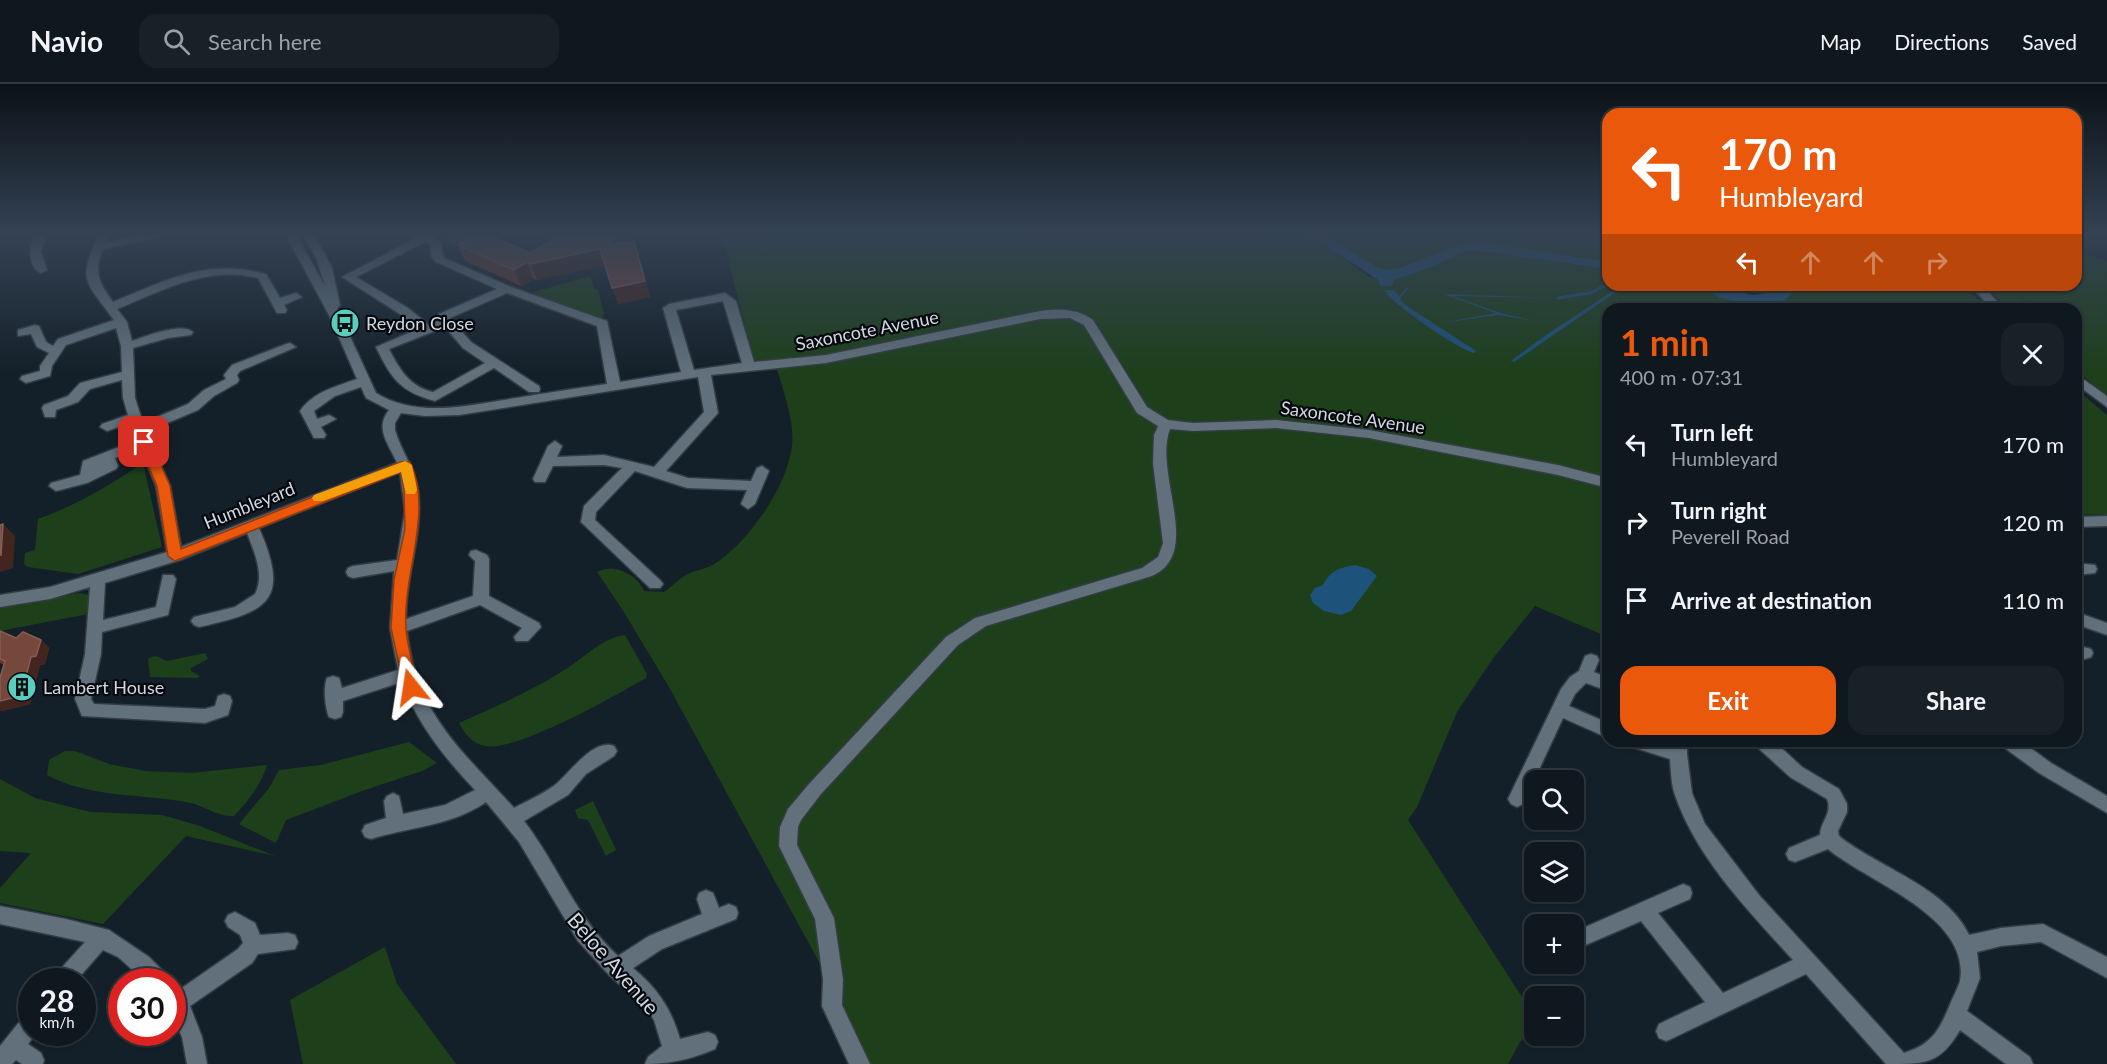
<!DOCTYPE html>
<html lang="en">
<head>
<meta charset="utf-8">
<style>
  :root { --surface:#0f181f; --page:#182128; --text:#f1f3f6; --muted:#9ba0a4; --line:#2f373d; --accent:#ea580c }
  body { margin:0; font-family:Lato,sans-serif; background:var(--page); color:var(--text); height:100vh; display:flex; flex-direction:column; font-size:22px; white-space:nowrap }
  * { box-sizing:border-box; margin:0 }
  p { font-size:20px; color:var(--muted) }
  .icon { flex:none; width:33px; height:33px; fill:none; stroke:currentColor; stroke-width:2; stroke-linecap:round; stroke-linejoin:round }
  .map { position:relative; flex:1; overflow:hidden }
  .details { position:absolute; left:1602px; top:219px; width:480px; height:444px; display:flex; flex-direction:column; background:var(--surface); border-radius:18px; box-shadow:0 2px 4px #0004,0 0 0 2px var(--line) }
  .details>* { flex:none }
  .banner { position:absolute; left:1602px; top:24px; width:480px; height:183px; border-radius:18px; box-shadow:0 2px 4px #0004,0 0 0 2px var(--line); background:#ea580c; color:#fff; overflow:hidden }
  .fabs { position:absolute; left:1524px; top:686px; display:grid; gap:12px }
  .fabs a { display:grid; place-items:center; width:60px; height:60px; border-radius:12px; background:var(--surface); box-shadow:0 2px 4px #0004,0 0 0 2px var(--line); font-size:30px }
  .speed { position:absolute; left:18px; top:884px; display:flex; gap:12px; font-size:30px; font-weight:700; text-align:center }
  .speed>* { display:grid; place-content:center; width:78px; height:78px; border-radius:50%; background:var(--surface); box-shadow:0 2px 4px #0004,0 0 0 2px var(--line); line-height:1 }
  .speed small { font-size:15px; font-weight:400 }
  .speed .limit { border:9px solid #d22; background:#fff; color:#111 }
  .pin { position:absolute; display:grid; place-items:center; width:51px; height:51px; color:#fff; margin:-26px; border-radius:12px; box-shadow:0 3px 9px #0006 }
  .me { position:absolute; width:66px; margin:-33px; rotate:345deg; stroke-linejoin:round; filter:drop-shadow(0 0 4px #0008) }
  .turn { display:flex; align-items:center; gap:21px; height:126px; padding:0 18px; font-size:27px }
  .turn .icon { width:78px; height:78px; stroke-width:2.5 }
  .turn b { display:block; font-size:42px; line-height:51px }
  .lanes { display:flex; align-items:center; height:57px; padding:0 18px; background:#0003; justify-content:center; gap:30px; direction:ltr }
  .lanes .off { opacity:.35 }
  .round { display:grid; place-items:center; flex:none; width:63px; height:63px; border-radius:18px; background:var(--page) }
  .head { display:flex; align-items:center; justify-content:space-between; height:102px; padding:0 18px }
  h1 { font-size:36px; font-weight:700; line-height:45px; color:var(--accent) }
  .action { display:flex; gap:12px; margin-top:auto; padding:12px 18px }
  .action a { flex:1; height:69px; border-radius:18px; background:var(--accent); color:#fff; font-size:24px; font-weight:700; line-height:69px; text-align:center }
  .action a+a { background:var(--page); color:var(--text) }
  ul { padding:0; list-style:none }
  li { display:flex; align-items:center; gap:18px; height:78px; padding:0 18px }
  li div { flex:1 }
  li b { display:block; font-size:22px }
  li em { font-style:normal }
  header { display:flex; align-items:center; gap:36px; box-sizing:border-box; height:84px; padding:0 30px; background:var(--surface); border-bottom:2px solid var(--line) }
  header strong { font-size:28px }
  nav { display:flex; gap:33px; margin-inline-start:auto; font-size:21px }
  .search { width:420px; height:54px; background:var(--page); display:flex; align-items:center; gap:15px; box-sizing:border-box; padding:0 21px; border-radius:18px; color:var(--muted); font-size:22px }
  .map>svg:first-child { display:block }
</style>
</head>
<body>
<header>
<strong>Navio</strong>
<div class="search"><svg class="icon" aria-label="search" viewBox="0 0 24 24"><circle cx="10" cy="10" r="6"/><path d="M15 15l6 6"/></svg>Search here</div>
<nav><a>Map</a><a>Directions</a><a>Saved</a></nav>
</header>
<div class="map">
<svg width="2107" height="980" viewBox="0 0 2107 980">
  <rect width="100%" height="100%" fill="#142029"/>
  <g fill="#1d401b">
    <path d="M722,151H1301L1327,162L1368,192L1391,202L1393,196L1430,184L1463,168L1472,166L1608,185V201H1699L1713,210L1730,216L1793,205V201H1963L1988,225H1608V553L1535,522L1494,573L1457,628L1417,723L1408,736L1534,932V944L1520,958L1508,980H865L824,887L723,702L669,603L622,525L597,488C613,479 637,490 644,507L664,508C671,503 678,496 686,491C695,486 707,485 716,479C749,457 787,403 792,362C795,337 783,306 776,282L756,285Z"/>
    <path d="M1325,151H1608V178L1477,157C1454,161 1400,192 1380,185C1361,177 1342,162 1325,151Z"/>
    <path d="M2076,168L2107,177V313L2076,285V225H2035L2017,209L2033,225H2008L1985,201H2076Z"/>
    <path d="M587,193H591L594,205H598L604,231L601,234L530,209Z"/>
    <path d="M2076,305L2107,331V431L2076,430Z"/>
    <path d="M143,379L162,463L78,490L28,483L24,480L25,469L35,466L38,435C77,421 109,402 143,379Z"/>
    <path d="M79,509L90,511L88,530L0,547V524Z"/>
    <path d="M625,551L647,590L646,594C616,611 517,668 486,662C472,660 466,651 459,639C496,623 533,606 566,585C585,573 602,554 625,551Z"/>
    <path d="M205,569L208,575L191,584V587L200,592L197,594L150,593L148,575C157,569 159,574 167,577Z"/>
    <path d="M409,658L437,679L422,687L362,707L286,736L276,759L239,740L269,704L279,686L321,681Z"/>
    <path d="M65,667H75L109,680L146,687L191,689L267,681C261,701 249,716 234,732C219,733 206,723 191,719C143,709 92,715 47,691L49,676Z"/>
    <path d="M0,695L35,714L90,728L162,731L200,742L275,772L186,752L103,840L0,819V804L31,769L0,767Z"/>
    <path d="M593,717L616,766L606,772L588,736L578,734L575,726Z"/>
    <path d="M385,863L397,900L456,980H303L290,916Z"/>
  </g>
  <g fill="#1d527b">
    <path d="M1301,151H1325L1377,183L1386,186L1400,184L1464,159L1477,157L1608,178V185L1472,166L1463,168L1430,184L1394,196L1392,202H1381L1378,196L1327,162Z"/>
    <path d="M1622,201H1626L1514,278L1511,277L1546,251Z"/>
    <path d="M1699,201H1730L1747,210L1754,211L1771,208L1778,201H1793C1794,230 1735,219 1719,213C1712,210 1705,205 1699,201Z"/>
    <path d="M1421,202L1444,210L1558,214L1452,212L1501,229L1535,237L1498,231L1442,239L1496,229Z"/>
    <path d="M1407,203L1409,204L1400,214L1404,220L1476,267L1474,269C1458,265 1392,220 1384,206H1394L1399,212Z"/>
    <path d="M1355,481L1369,485L1377,492L1351,527L1341,531L1324,527L1313,519L1310,511L1315,504L1323,501C1331,486 1339,484 1355,481Z"/>
  </g>
  <g fill="none" stroke-linecap="round" stroke-linejoin="round">
    <g stroke="#1d527b" stroke-width="3">
      <path d="M2001,205H2011L2018,201"/>
      <path d="M1558,214L1590,209L1608,200"/>
      <path d="M1930,225L1936,221"/>
      <path d="M2035,225L2039,221"/>
    </g>
    <g stroke="#343c43" stroke-width="3">
      <g id="minor">
        <path d="M35,151H46L41,168L47,186L41,189C27,183 29,163 35,151Z"/>
        <path d="M99,151H109L106,158L139,151H161L155,154L103,165C93,187 99,199 113,218C167,196 206,174 266,190L280,214L296,209L302,213L284,221L287,226L285,229H277L258,194C208,181 163,206 117,225L127,238L132,257C146,252 182,238 193,248L191,251L168,254L133,264L135,314L143,339L188,320L204,306L226,295L224,291L232,281L286,260L290,259L296,263L240,287L237,291L239,296L237,299L214,312L198,326L146,348L170,402L181,463L397,379C389,360 374,345 389,326L366,314L361,303L335,312L314,327L317,335L329,331L336,335L321,343L326,351L324,354H314L300,327C313,308 337,302 357,295L330,233L286,151H296L325,202L317,176L303,151H315L332,184L340,221L337,224L376,309C418,335 470,321 516,314C546,309 577,304 607,300L597,242L507,209L450,234L471,258L539,302L540,305L539,308H529L494,284L435,317C400,308 391,294 376,263L418,245L400,230L342,193L416,154L413,151H427L440,157L444,174L511,203L607,237L620,298L681,288L663,224L669,220L725,209L736,217L754,278L826,271L1040,227C1059,225 1077,224 1093,236L1147,323L1168,336L1193,339L1276,336L1369,346L1558,381L1608,394V404L1558,391L1369,354L1276,344L1193,347L1170,345C1153,390 1204,469 1152,492L986,542L958,561L821,710L801,736L798,743L797,761L834,834L843,895L842,921L870,980H849L822,922L823,895L815,835L779,762L780,743L788,725L809,700L946,553L975,534L1142,484L1158,473L1163,459L1153,380L1154,351L1158,342L1137,329L1084,241L1070,234L1040,235L826,279L711,291L718,329L666,387L688,394L751,397L757,384L762,382L769,387L755,420L748,425L741,420L747,406L687,404L635,387L596,428L595,436L660,496L663,500L660,504H650L581,438L584,422L622,384L604,381L553,382L545,398H535L533,395L548,362L555,357L562,362L557,373L604,371L654,383L704,328L698,293L459,331L425,332L401,329L395,339V346C401,367 415,384 418,406C424,450 405,491 406,535L473,512L475,477L469,471L471,467L476,466L487,471L489,475V512L539,539L541,543L528,557H516L514,553L522,544L480,521L407,547C416,631 462,666 514,724C527,717 543,710 555,701C569,690 593,654 614,662L617,667L614,672L586,690L568,711L524,737C558,781 576,834 618,872L649,852L702,830L697,815L699,809L706,806L713,809L719,824L729,820L736,823L738,829L736,835L662,865L633,884C657,904 671,924 680,955L708,948L715,951L718,958L715,965C692,975 670,980 645,980L648,973L662,962L654,936L647,925L610,892L578,857L519,758L486,718C452,742 409,743 371,755L365,753L362,747L365,741L386,734L384,717L387,712L393,709L399,712L403,730L445,721L475,706C444,673 418,641 402,598L343,617V628L341,633L335,635L329,633C325,623 323,604 327,594L333,592L339,594L342,604L398,586L390,544L394,487L353,494L348,492L346,488L348,484L353,482L397,476L405,427L400,388L259,444C291,517 268,528 199,543L194,541L191,537L194,533L235,523L255,510C265,491 254,467 247,449L180,476L105,499L103,536L156,523L163,491H173L176,495L168,531L102,548L101,570L91,615L94,620L205,625L215,622L218,612L224,610L230,612L232,617L228,631L205,639L82,632L75,615L85,570L90,503L50,515L0,523V511L50,503L167,468L156,402L140,364L115,374L118,382L116,385L87,399L56,407L49,402L51,399L80,391L83,377L137,356L130,339L107,347L100,343L102,340L128,331L123,314L122,296L90,305L78,318L56,326L55,333H45L42,324L44,321L68,312L80,299L122,288L121,262L116,244L66,261L52,282L50,292L26,299L20,295L22,292L40,287V282L49,269L37,263L31,250L18,252V246L35,241L39,242L46,258L53,262L58,255L114,236C85,196 77,197 99,151ZM425,158L431,161V172L436,178L497,205L439,230L435,239L429,241L408,224L356,193ZM723,217L742,279L694,286L676,226ZM445,243L463,264L485,279L433,308C410,303 399,285 389,265Z"/>
        <path d="M1970,201H1982L2004,225H1992Z"/>
        <path d="M2076,290L2107,312V323L2076,300Z"/>
        <path d="M2107,432V442L2076,443V433Z"/>
        <path d="M2076,479L2095,481L2097,485L2095,489L2076,491Z"/>
        <path d="M2076,528L2107,539V551L2076,540Z"/>
        <path d="M2076,561L2091,565L2093,569L2091,573L2085,575L2076,573Z"/>
        <path d="M1591,570L1597,572L1599,576L1594,588L1608,594V607L1586,599L1575,610L1569,622L1608,639V654L1563,634L1523,720L1517,723L1511,720L1508,715L1561,605L1570,593L1579,587L1585,572Z"/>
        <path d="M1627,657H1659L1670,660L1671,657H1687V670L1692,709L1705,740L1759,811L1904,969C1933,960 1940,945 1951,918C1954,911 1958,904 1960,897C1971,832 1867,798 1828,765L1795,778L1789,776L1786,770L1789,764L1820,751C1820,738 1833,729 1827,715L1790,693L1756,662L1754,657H1774L1802,683L1839,705L1847,720V728L1838,747L1839,752C1877,783 1947,803 1969,851L2001,844L2043,840L2107,873V894L2041,858L2001,862L1977,868L1980,894L1967,927L2030,973L2033,980H2006L1960,946C1940,980 1926,980 1886,980L1806,890L1673,954L1666,957L1659,954L1656,947L1659,940L1705,918L1641,837L1574,866V848L1683,800L1690,803L1692,809L1690,815L1658,829L1723,909L1793,876C1749,827 1697,775 1675,711C1671,700 1671,687 1670,675L1629,662Z"/>
        <path d="M2000,657H2021L2051,679L2107,712V729L2039,689L2002,662Z"/>
        <path d="M0,822L66,835L109,846L149,873L166,890L169,897H145L118,873L103,866L76,897H53L56,890L85,858L0,840Z"/>
        <path d="M235,828L255,839L260,851L288,849L295,851L298,858L295,865L258,870L252,879L190,922L202,953L207,980H187L182,953L172,931V903L179,906L238,865L243,859L240,851L228,843L225,837L228,831Z"/>
        <path d="M32,928V948H37L28,960L41,969L44,976L43,980H22L16,976L12,980H0V962L25,931Z"/>
      </g>
    </g>
    <use href="#minor" fill="#61707b" fill-rule="evenodd"/>
  </g>
  <g fill="#6b3527">
    <path d="M440,151H496L498,155L530,169L549,159L546,151H639L633,157H634L639,173L650,213L618,220L605,181L537,196L533,195L521,202L465,177L458,161L442,154Z"/>
    <path d="M0,547L16,554L41,556L49,564L45,580L40,581L30,620L2,627L0,626V594L4,581L0,579Z"/>
  </g>
  <g fill="#43251f">
    <path d="M619,151H639L614,177L608,161Z"/>
    <path d="M634,157L650,213L618,220L612,204Z"/>
    <path d="M600,165L605,181L537,196L531,180Z"/>
    <path d="M527,178L533,195L521,202L514,186Z"/>
    <path d="M3,440L15,452L13,484L0,488V471Z"/>
    <path d="M41,556L49,564L45,580L40,581L30,620L2,627L0,626V617L31,573Z"/>
  </g>
  <g fill="#76473b" stroke="#845e54" stroke-width="1.5">
    <path d="M464,151H489L530,169L562,151H619L608,161L634,157L645,197L612,204L600,165L531,180L527,178L514,186L458,161L467,157L464,155L468,153Z"/>
    <path d="M3,440L1,471H0V441Z"/>
    <path d="M0,547L16,554L23,548L41,556L36,572L31,573L21,612L0,617V594L5,577L0,575Z"/>
  </g>
  <linearGradient id="sky" x2="0" y2="1"><stop stop-color="#0b1217"/><stop offset="0.52" stop-color="#344254"/><stop offset="1" stop-color="#344254" stop-opacity="0"/></linearGradient>
  <rect width="2107" height="288" fill="url(#sky)"/>
  <path fill="#ea580c" stroke="#983908" stroke-width="1.5" d="M144,354L151,358L170,402L181,465L401,378H410C434,426 402,492 406,544C407,563 414,584 418,603L416,607H406L404,603L391,544L394,496L405,445L404,406L401,388L175,477L168,472L157,402L138,358Z"/>
  <path fill="#f59e0b" d="M405,377L412,381L417,406L415,410H406L401,388L323,417H314L312,414L314,411Z"/>
  <defs>
    <g id="bus-disc" transform="scale(1.5)"><circle r="9.5" fill="#59cebf" stroke="#05090d"/><path d="M-5-6H5V4H4V6H2V4H-2V6H-4V4H-5ZM-3.5-4V0h7V-4ZM-3.5 1.2v1.5H-2V1.2ZM2 1.2v1.5H3.5V1.2Z" fill="#111"/></g>
    <g id="building-disc" transform="scale(1.5)"><circle r="9.5" fill="#59cebf" stroke="#05090d"/><path d="M-4-6H4V6H1V3H-1V6H-4ZM-2.5-4.3h1.7v1.8h-1.7ZM.8-4.3h1.7v1.8H.8ZM-2.5-1h1.7V.8h-1.7ZM.8-1h1.7V.8H.8Z" fill="#111"/></g>
  </defs>
  <g fill-rule="evenodd">
    <use href="#bus-disc" x="345" y="239"/>
    <use href="#building-disc" x="22" y="603"/>
  </g>
  <g text-anchor="middle" dominant-baseline="central" stroke-width="4.5" stroke-linejoin="round" paint-order="stroke">
    <g font-size="18" fill="#d1d9df" stroke="#05090d" text-anchor="start">
      <text x="366" y="239">Reydon Close</text>
      <text x="43" y="603">Lambert House</text>
    </g>
    <g font-size="18" fill="#d1d9df" stroke="#05090d">
      <text transform="translate(867 246) rotate(-11)">Saxoncote Avenue</text>
      <text transform="translate(1353 333) rotate(8)">Saxoncote Avenue</text>
      <text transform="translate(249 421) rotate(-22)">Humbleyard</text>
    </g>
    <g font-size="21" fill="#d1d9df" stroke="#05090d">
      <text transform="translate(614 879) rotate(49)">Beloe Avenue</text>
    </g>
  </g>
</svg>
<div class="fabs">
<a><svg class="icon" aria-label="search" viewBox="0 0 24 24"><circle cx="10" cy="10" r="6"/><path d="M15 15l6 6"/></svg></a>
<a><svg class="icon" aria-label="layers" viewBox="0 0 24 24"><path d="M12 4l9 5-9 5-9-5zM3 14l9 5 9-5"/></svg></a>
<a>+</a>
<a>−</a>
</div>
<div class="speed"><div>28<small>km/h</small></div><div class="limit">30</div></div>
<div class="pin" style="left:144px;top:358px;background:#d93025"><svg class="icon" aria-label="arrive" viewBox="0 0 24 24"><path d="M6 21V4h12l-3 4 3 4H6"/></svg></div>
<svg class="me" style="left:411px;top:603px" viewBox="-20 -20 40 40"><path d="M0-17L14 15 0 8-14 15z" fill="#ea580c" stroke="#fff" stroke-width="4"/></svg>
<div class="banner">
<div class="turn"><svg class="icon" aria-label="left" viewBox="0 0 24 24"><path d="M17 20v-9H6M10 6l-5 5 5 5"/></svg><div><b>170 m</b>Humbleyard</div></div>
<div class="lanes"><svg class="icon" aria-label="left" viewBox="0 0 24 24"><path d="M17 20v-9H6M10 6l-5 5 5 5"/></svg><svg class="icon off" aria-label="ahead" viewBox="0 0 24 24"><path d="M12 20V5M6 11l6-6 6 6"/></svg><svg class="icon off" aria-label="ahead" viewBox="0 0 24 24"><path d="M12 20V5M6 11l6-6 6 6"/></svg><svg class="icon off" aria-label="right" viewBox="0 0 24 24"><path d="M7 20v-9h11M14 6l5 5-5 5"/></svg></div>
</div>
<section class="details">
<div class="head"><div><h1>1 min</h1><p>400 m · 07:31</p></div><a class="round"><svg class="icon" aria-label="close" viewBox="0 0 24 24"><path d="M6 6l12 12M18 6L6 18"/></svg></a></div>
<ul>
<li><svg class="icon" aria-label="left" viewBox="0 0 24 24"><path d="M17 20v-9H6M10 6l-5 5 5 5"/></svg><div><b>Turn left</b><p>Humbleyard</p></div><em>170 m</em></li>
<li><svg class="icon" aria-label="right" viewBox="0 0 24 24"><path d="M7 20v-9h11M14 6l5 5-5 5"/></svg><div><b>Turn right</b><p>Peverell Road</p></div><em>120 m</em></li>
<li><svg class="icon" aria-label="arrive" viewBox="0 0 24 24"><path d="M6 21V4h12l-3 4 3 4H6"/></svg><div><b>Arrive at destination</b></div><em>110 m</em></li>
</ul>
<div class="action"><a>Exit</a><a>Share</a></div>
</section>
</div>
</body>
</html>
